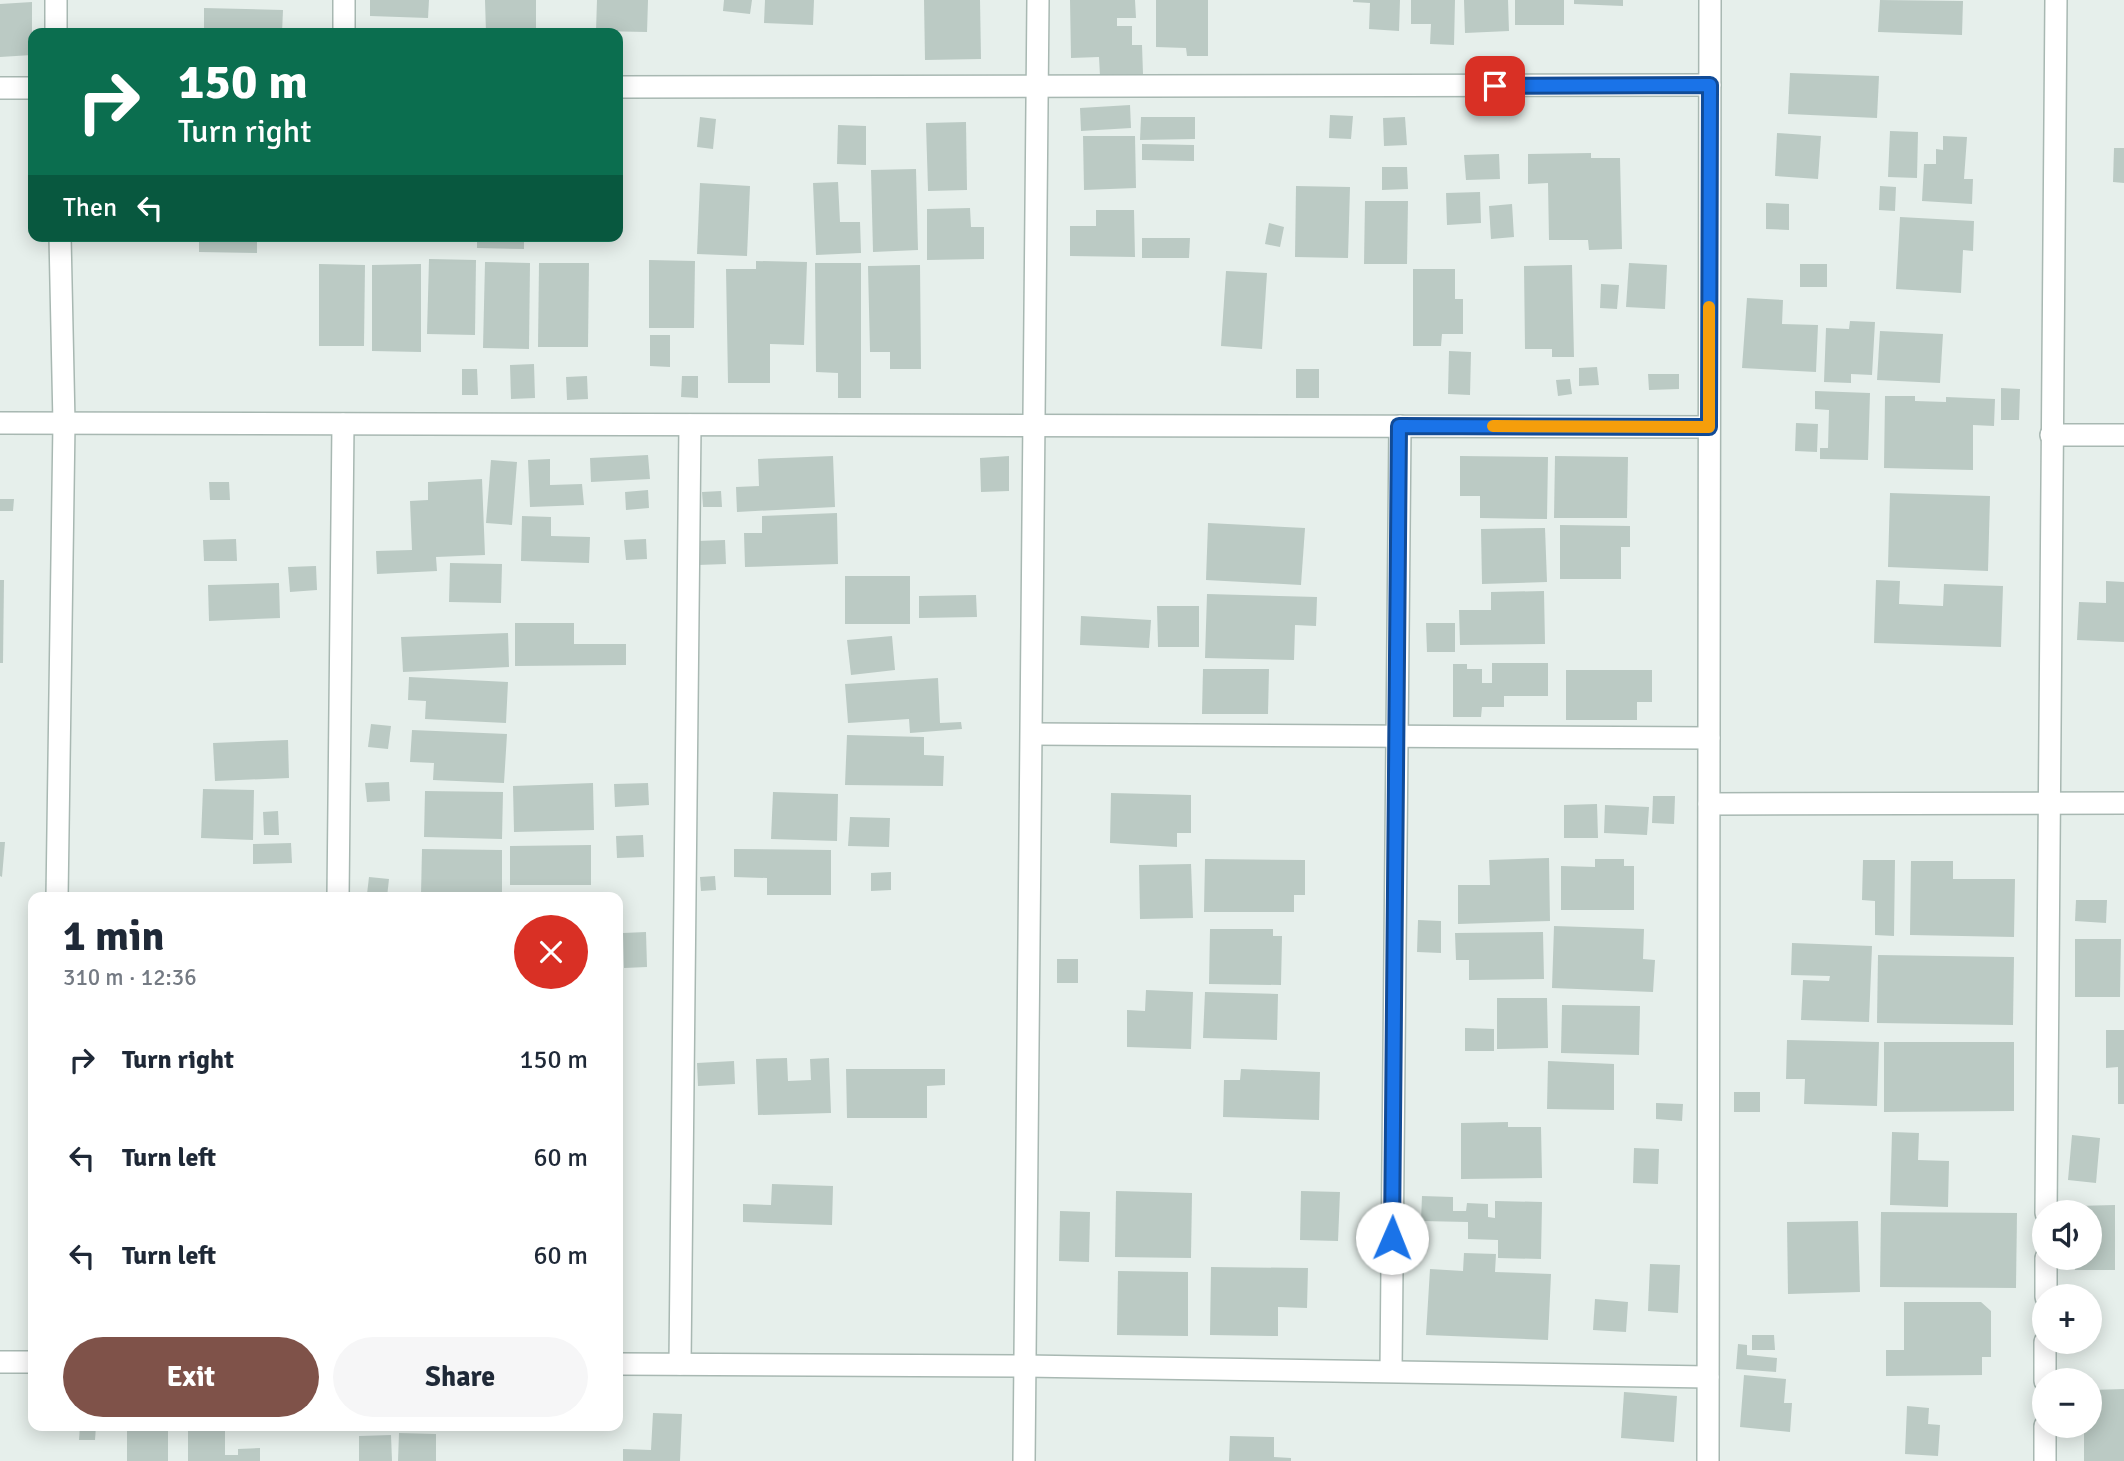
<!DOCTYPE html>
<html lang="en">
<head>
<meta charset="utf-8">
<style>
  :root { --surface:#fff; --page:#f6f6f7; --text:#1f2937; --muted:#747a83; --accent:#7f5249 }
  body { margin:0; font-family:Signika,sans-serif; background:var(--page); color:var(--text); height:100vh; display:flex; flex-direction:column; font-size:26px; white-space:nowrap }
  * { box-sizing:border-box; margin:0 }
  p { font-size:23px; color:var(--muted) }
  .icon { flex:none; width:38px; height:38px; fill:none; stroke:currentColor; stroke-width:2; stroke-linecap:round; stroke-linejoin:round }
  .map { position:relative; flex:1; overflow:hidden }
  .panel { position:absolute; left:28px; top:892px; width:595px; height:539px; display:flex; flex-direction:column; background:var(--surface); border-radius:14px; box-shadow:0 4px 18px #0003 }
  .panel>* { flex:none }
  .hud { position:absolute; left:28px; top:28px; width:595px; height:214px; border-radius:14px; box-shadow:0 4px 18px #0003; background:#0b6e4f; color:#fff; overflow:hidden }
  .fabs { position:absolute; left:2032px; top:1200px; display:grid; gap:14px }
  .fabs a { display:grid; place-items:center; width:70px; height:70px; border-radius:50%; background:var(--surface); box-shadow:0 4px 18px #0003; font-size:35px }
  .pin { position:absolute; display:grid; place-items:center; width:60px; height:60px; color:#fff; margin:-30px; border-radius:14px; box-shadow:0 4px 10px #0006 }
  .me { position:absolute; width:77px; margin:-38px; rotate:1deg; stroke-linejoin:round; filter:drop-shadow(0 0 5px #0008) }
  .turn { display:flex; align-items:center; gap:24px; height:147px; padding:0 35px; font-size:32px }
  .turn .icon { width:91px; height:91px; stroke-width:2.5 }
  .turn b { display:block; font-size:49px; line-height:60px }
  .then { display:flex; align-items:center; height:66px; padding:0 35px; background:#0003; gap:14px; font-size:26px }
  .round { display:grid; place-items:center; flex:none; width:74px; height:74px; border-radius:37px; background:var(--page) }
  .headline { display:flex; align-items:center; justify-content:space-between; height:119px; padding:0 35px }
  h1 { font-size:42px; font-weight:700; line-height:52px }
  .action { display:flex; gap:14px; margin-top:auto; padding:14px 35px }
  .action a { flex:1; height:80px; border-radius:42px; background:var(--accent); color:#fff; font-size:28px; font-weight:700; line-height:80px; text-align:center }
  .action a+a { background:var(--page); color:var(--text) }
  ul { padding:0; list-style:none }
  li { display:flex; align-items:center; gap:21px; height:98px; padding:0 35px }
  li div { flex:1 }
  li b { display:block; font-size:26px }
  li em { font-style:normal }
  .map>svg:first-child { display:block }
</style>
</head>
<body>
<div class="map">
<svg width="2124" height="1461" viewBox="0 0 2124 1461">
  <rect width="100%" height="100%" fill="#e6efeb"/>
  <g fill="#bbcac4">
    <path d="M370,0H429L428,18L370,16Z"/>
    <path d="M485,0H536V33H486Z"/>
    <path d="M597,0H648L647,32L596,31Z"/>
    <path d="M724,0H752L750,14L723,11Z"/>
    <path d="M765,0H814L813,25L764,23Z"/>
    <path d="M924,0H980L981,59L925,60Z"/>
    <path d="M1070,0H1135L1136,18H1117V26H1132V45H1142L1143,74L1100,76L1099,57L1071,58Z"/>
    <path d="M1156,0H1208V56H1187L1186,48L1156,47Z"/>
    <path d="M1353,0H1400L1399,31L1369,29L1370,3L1353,2Z"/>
    <path d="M1411,0H1455L1454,45L1430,44L1431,24H1411Z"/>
    <path d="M1464,0H1508L1509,31L1465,33Z"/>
    <rect x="1515" y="0" width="49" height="25"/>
    <path d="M1574,0H1623V6L1574,4Z"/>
    <path d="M1880,0L1963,1L1962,35L1878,32Z"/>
    <path d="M32,2V55L0,57V4Z"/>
    <path d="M204,8L283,10L282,33H204Z"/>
    <path d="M1790,73L1879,76L1877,118L1788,114Z"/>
    <path d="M1130,105L1131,128L1081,131L1080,108Z"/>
    <path d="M1330,115L1353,116L1351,139L1329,138Z"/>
    <path d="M700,117L716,119L713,149L697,147Z"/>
    <path d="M1141,117H1195V139L1140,140Z"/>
    <path d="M1405,117L1407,145L1384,146L1383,118Z"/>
    <path d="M966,122L967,190L928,191L926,123Z"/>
    <path d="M838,125L866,126V165L837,164Z"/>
    <path d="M1890,131L1918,132L1917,178L1888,177Z"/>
    <path d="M1777,133L1821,136L1818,179L1775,176Z"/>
    <path d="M1083,136H1135L1136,188L1084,190Z"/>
    <path d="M1943,136L1967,137L1964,179H1973L1972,204L1922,201L1924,164H1936V149L1943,150Z"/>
    <path d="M1142,144L1194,145V161L1142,160Z"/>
    <path d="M2114,148H2124V183L2113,182Z"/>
    <path d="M1591,153V158H1620L1622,249L1589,250L1588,240H1549L1548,183L1528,184V154Z"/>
    <path d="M1499,154L1500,179L1466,180L1464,155Z"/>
    <path d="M1382,167H1407L1408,189L1382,190Z"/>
    <path d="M916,169L918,250L873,252L871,170Z"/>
    <path d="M838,182L840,222H860L861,253L816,255L813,183Z"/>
    <path d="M700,183L750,186L747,256L697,254Z"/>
    <path d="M1296,186L1350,187L1348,258L1295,257Z"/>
    <path d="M1880,186L1896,187L1895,211L1879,210Z"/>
    <path d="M1480,192L1481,223L1447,225L1446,193Z"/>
    <path d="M1365,201H1408L1407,264H1364Z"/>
    <path d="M1766,203L1789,204V230L1766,229Z"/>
    <path d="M1512,204L1514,237L1491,239L1489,206Z"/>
    <path d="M970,208L971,227H984V259L927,260V209Z"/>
    <path d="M1096,210H1134L1135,257L1070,256V226H1096Z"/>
    <path d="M1900,217L1974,221L1973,251L1963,250L1961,293L1896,289Z"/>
    <path d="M1269,223L1284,227L1280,247L1265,244Z"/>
    <path d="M199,236H257V253L199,252Z"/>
    <path d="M477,236H524V249L477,248Z"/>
    <path d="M1142,238H1190L1189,258H1142Z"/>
    <path d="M429,259L476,260L475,335L427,334Z"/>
    <path d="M649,260L695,261L694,328H649Z"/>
    <path d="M756,261L807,262L804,345L770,344V383H728L726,269H756Z"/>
    <path d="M485,262L530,263L529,349L483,348Z"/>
    <path d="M539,263H589L588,347H538Z"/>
    <path d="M815,263H861V398H838V373L816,372Z"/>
    <path d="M1629,263L1667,265L1665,309L1626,307Z"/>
    <path d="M319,264L365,265L364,346H319Z"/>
    <path d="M421,264V352L372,351V265Z"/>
    <rect x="1800" y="264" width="27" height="23"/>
    <path d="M920,265L921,369H890V352H870L868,266Z"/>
    <path d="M1572,265L1574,357H1552V349H1525L1524,266Z"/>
    <path d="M1413,269H1455V299H1463V334H1442L1441,346H1413Z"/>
    <path d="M1226,271L1267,273L1262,349L1221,346Z"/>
    <path d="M1601,284L1619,285L1617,309L1600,308Z"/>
    <path d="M1747,298L1783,300L1782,324L1818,325L1816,372L1742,368Z"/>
    <path d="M1850,321L1875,322L1872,375L1851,374V383L1824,382L1826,328L1849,329Z"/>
    <path d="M1880,331L1943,334L1940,383L1877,380Z"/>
    <path d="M650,335H670V367L650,366Z"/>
    <path d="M1449,351L1471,352L1470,395L1448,394Z"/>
    <path d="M534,364L535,398L511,399L510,365Z"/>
    <path d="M1597,367L1599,385L1579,386V368Z"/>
    <path d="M462,369H477L478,395H462Z"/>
    <rect x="1296" y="369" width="23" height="29"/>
    <path d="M1648,374H1679V389L1649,390Z"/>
    <path d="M587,376L588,399L567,400L566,377Z"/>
    <path d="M682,376H698V398L681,397Z"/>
    <path d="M1570,379L1572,394L1558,396L1556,380Z"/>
    <path d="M2001,388L2020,389L2019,420H2001Z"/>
    <path d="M1815,391L1870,393L1868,460L1820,459V448H1828L1829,410L1815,409Z"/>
    <path d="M1885,396H1915V401L1946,402V397L1995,399L1994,426L1973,425V470L1884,468Z"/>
    <path d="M1796,423L1818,424L1817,452L1795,451Z"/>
    <path d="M648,455L650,479L591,482L590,458Z"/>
    <path d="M833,456L835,507L737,512L736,487L759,486L758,459Z"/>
    <path d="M1009,456V491L981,492L980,458Z"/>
    <path d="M1460,456L1548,457L1547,519L1480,518V496H1460Z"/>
    <path d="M1555,456L1628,457L1627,518H1554Z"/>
    <path d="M550,459V485L582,484L584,505L530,507L528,460Z"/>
    <path d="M491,460L517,462L512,525L486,523Z"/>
    <path d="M482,479L485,555L436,557L437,571L377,574L376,551L412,550L410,501L428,500V482Z"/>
    <path d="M209,482H229L230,500H210Z"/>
    <path d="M648,490L649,508L626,510L625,492Z"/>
    <path d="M721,491L722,507H703L702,492Z"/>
    <path d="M1890,493L1990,496L1988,571L1888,567Z"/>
    <path d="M0,499H14L13,511H0Z"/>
    <path d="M837,513L838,564L745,567L744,533H762V516Z"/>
    <path d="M522,516L551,517V536L590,537L589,563L521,561Z"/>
    <path d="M1208,523L1305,528L1301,585L1206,580Z"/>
    <path d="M1560,525L1630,526V547H1621V579H1560Z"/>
    <path d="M1545,528L1547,582L1482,584L1481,529Z"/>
    <path d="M236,539L237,561H204L203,540Z"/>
    <path d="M646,539L647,559L626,560L624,540Z"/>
    <path d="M725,540L726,564L698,565L697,541Z"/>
    <path d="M450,563L502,564L501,603L449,602Z"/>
    <path d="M316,566L317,590L290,592L288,567Z"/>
    <rect x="845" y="576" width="65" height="48"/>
    <path d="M0,580H4L3,663H0Z"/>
    <path d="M1876,580L1900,581L1899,604L1943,606L1944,584L2003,586L2001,647L1874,643Z"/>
    <path d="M2106,581L2124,582V642L2077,640L2079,602L2106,603Z"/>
    <path d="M279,583L280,618L209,621L208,585Z"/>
    <path d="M1544,591L1545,644L1460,645L1459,610H1491V592Z"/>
    <path d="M1207,594L1317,597L1316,626L1295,625L1294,660L1205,658Z"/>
    <path d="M976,595L977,617L919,618V596Z"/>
    <path d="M1157,606H1199V647H1158Z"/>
    <path d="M1081,616L1151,620L1149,648L1080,645Z"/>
    <path d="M515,623H574V644H626V665L515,666Z"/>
    <path d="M1426,623H1455V652H1427Z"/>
    <path d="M508,633L509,667L403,672L401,637Z"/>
    <path d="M892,636L895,670L851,675L847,640Z"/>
    <path d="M1492,663H1548V696H1504V707H1482L1481,717H1453V664H1467V669H1482V683H1492Z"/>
    <path d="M1203,669H1269L1268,714H1202Z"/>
    <path d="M1566,670H1652V702H1637V720H1566Z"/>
    <path d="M409,677L508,682L506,723L425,719L426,701L408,700Z"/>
    <path d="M938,678L940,723L961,722L962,729L910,733L909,719L848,723L845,684Z"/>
    <path d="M371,724L391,726L388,749L368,747Z"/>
    <path d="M412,730L507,734L504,783L433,780L434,763L410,762Z"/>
    <path d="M847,735L924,737V755L944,756L943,786L845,785Z"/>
    <path d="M288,740L289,778L215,781L213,743Z"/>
    <path d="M389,782L390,801L367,802L365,783Z"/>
    <path d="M593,783L594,830L514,832L513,786Z"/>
    <path d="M648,783L649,805L615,807L614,784Z"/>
    <path d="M203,789L254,790L253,840L201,838Z"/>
    <path d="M425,791L503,792L502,839L424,837Z"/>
    <path d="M773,792L838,794L837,841L771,839Z"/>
    <path d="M1111,793L1191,795V833H1177V847L1110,843Z"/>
    <path d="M1653,796H1675L1674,824L1652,823Z"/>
    <path d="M1597,804L1598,838H1564V805Z"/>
    <path d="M1605,805L1649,807L1647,835L1604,833Z"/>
    <path d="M278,811L279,835H264L263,812Z"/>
    <path d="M850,817L890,818L889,847L848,846Z"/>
    <path d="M643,835L644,857L617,858L616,836Z"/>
    <path d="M0,842H5L2,877L0,876Z"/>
    <path d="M291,843L292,863L253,864V844Z"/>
    <path d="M591,845V885H510V846Z"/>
    <path d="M422,849L502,850V896L421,895Z"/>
    <path d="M734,849L831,850V895H767V878L734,877Z"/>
    <path d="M1549,858L1550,921L1458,924V885H1490L1489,860Z"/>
    <path d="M1205,859L1305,860V895H1294V912H1204Z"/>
    <path d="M1595,859H1624V866H1634V910H1561V866L1595,867Z"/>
    <path d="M1863,860H1895L1894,936L1875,935V901L1862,900Z"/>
    <path d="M1911,861H1953V879H2015L2014,937L1910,935Z"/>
    <path d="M1191,864L1193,918L1140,919L1139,865Z"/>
    <path d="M891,872V890L871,891V873Z"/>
    <path d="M715,876L716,890L701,891L700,877Z"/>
    <path d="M369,877L389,879L387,897L367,894Z"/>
    <path d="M2076,900H2107L2106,923L2075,921Z"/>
    <path d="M1418,920L1441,921V953L1417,952Z"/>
    <path d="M1554,926L1644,929L1643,959L1655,960L1653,992L1552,988Z"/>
    <path d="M1210,929H1273V936H1282L1281,985L1209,984Z"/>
    <path d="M646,932L647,967L624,968L623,933Z"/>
    <path d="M1543,932L1544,979L1469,980V960H1456L1455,933Z"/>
    <path d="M2075,939H2121L2120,997H2075Z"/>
    <path d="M1792,943L1872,946L1869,1022L1801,1020L1803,980L1829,981L1830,976L1791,975Z"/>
    <path d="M1878,955L2014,957L2013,1025L1877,1023Z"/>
    <rect x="1057" y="959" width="21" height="24"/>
    <path d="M1146,990L1193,992L1191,1049L1127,1047V1010L1145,1011Z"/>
    <path d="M1205,992L1278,994L1277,1040L1203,1038Z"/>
    <path d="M1497,998H1547L1548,1048L1497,1049Z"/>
    <path d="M1562,1005L1640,1006L1639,1055L1561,1053Z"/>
    <path d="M1465,1028L1494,1029V1051H1465Z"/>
    <path d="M2106,1030H2124V1104H2118V1067L2106,1068Z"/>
    <path d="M1787,1040L1879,1042L1877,1106L1804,1104L1805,1079H1786Z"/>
    <path d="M1884,1042H2014V1111L1884,1112Z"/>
    <path d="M787,1058L788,1081L811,1080L810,1059L829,1058L831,1113L758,1115L756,1059Z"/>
    <path d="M734,1061L735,1084L698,1086L697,1063Z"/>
    <path d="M1548,1061L1614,1064V1110L1547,1109Z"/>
    <path d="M846,1069H945V1085L927,1086V1118H847Z"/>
    <path d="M1241,1069L1320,1072L1319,1120L1223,1117L1224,1080H1240Z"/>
    <rect x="1734" y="1092" width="26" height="20"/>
    <path d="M1656,1103L1683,1104L1682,1121L1656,1119Z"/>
    <path d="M1508,1122V1127H1541L1542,1178L1461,1179V1123Z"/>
    <path d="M1892,1132L1919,1133L1918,1160L1949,1161L1948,1207L1890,1205Z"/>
    <path d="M2072,1135L2100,1138L2096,1183L2068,1180Z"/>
    <path d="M1634,1148L1659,1149L1658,1184L1633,1183Z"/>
    <path d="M772,1184L833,1186L832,1225L743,1222V1204L771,1205Z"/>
    <path d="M1116,1191L1192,1193L1191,1258L1115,1257Z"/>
    <path d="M1301,1191L1340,1192L1338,1241L1300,1240Z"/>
    <path d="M1422,1196L1453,1197V1211H1466L1467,1203L1488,1204V1217L1495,1218V1201L1542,1202L1541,1259L1498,1258V1240L1468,1239V1222L1421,1221Z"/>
    <path d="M2115,1205V1270H2075V1258H2090V1213H2075V1206Z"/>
    <path d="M1060,1211L1090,1212L1089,1262L1059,1261Z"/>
    <path d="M1881,1212L2017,1213L2016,1288L1880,1287Z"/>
    <path d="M1858,1221L1860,1292L1788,1294L1787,1222Z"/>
    <path d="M1464,1253L1496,1254L1495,1272L1551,1274L1548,1340L1426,1335L1430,1269L1463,1271Z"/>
    <path d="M1650,1264L1680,1265L1678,1313L1648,1311Z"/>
    <path d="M1211,1267L1308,1268L1307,1308L1278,1307V1336L1210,1335Z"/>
    <path d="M1118,1271L1188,1272V1336L1117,1335Z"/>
    <path d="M1595,1299L1628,1302L1626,1332L1593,1330Z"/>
    <path d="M1904,1302H1981L1991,1311V1357H1982V1375L1886,1376V1350H1904Z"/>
    <path d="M1752,1335H1774L1775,1350H1752Z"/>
    <path d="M1738,1344L1747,1345V1355L1777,1358L1776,1372L1736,1369Z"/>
    <path d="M1744,1375L1786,1379L1784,1403H1792L1790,1432L1740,1427Z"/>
    <path d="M2124,1389V1461H2084V1426H2090V1390Z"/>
    <path d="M1624,1392L1677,1396L1674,1442L1621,1438Z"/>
    <path d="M1907,1406L1929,1408L1928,1424L1940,1425L1938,1456L1905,1454Z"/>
    <path d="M653,1413L682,1414L680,1461H623V1449L651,1450Z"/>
    <path d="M80,1426H96L95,1440H79Z"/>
    <rect x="127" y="1426" width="41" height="35"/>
    <path d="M188,1428H225V1455H238V1449L260,1448V1461H188Z"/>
    <path d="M399,1433L436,1434V1461H398Z"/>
    <path d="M391,1435L392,1461H359V1436Z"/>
    <path d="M1230,1436L1274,1437V1457L1291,1458V1461H1229Z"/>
  </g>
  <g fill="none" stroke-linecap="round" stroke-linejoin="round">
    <g stroke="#a8b8b2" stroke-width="24">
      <g id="minor">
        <path d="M56,0V33"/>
        <path d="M344,33V0"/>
        <path d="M618,87L1710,85"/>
        <path d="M0,88H33"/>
        <path d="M0,423L1709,427"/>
        <path d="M2051,435H2124"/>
        <path d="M1032,734L1709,738"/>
        <path d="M1709,804L2124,803"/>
        <path d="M57,898L64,423L60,236"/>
        <path d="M338,898L343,424"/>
        <path d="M2046,1213L2056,0"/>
        <path d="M2046,1297V1258"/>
        <path d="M0,1362H33"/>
        <path d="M618,1364L1025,1366L1708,1377"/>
        <path d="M680,1364L690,425"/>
        <path d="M1391,1371L1400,426"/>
        <path d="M2045,1381V1342"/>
        <path d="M1024,1461L1038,0"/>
        <path d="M1708,1461L1710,0"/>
        <path d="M2045,1461V1426"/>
      </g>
    </g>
    <use href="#minor" stroke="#fff" stroke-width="21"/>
  </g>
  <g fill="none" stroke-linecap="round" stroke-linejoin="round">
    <g stroke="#114b97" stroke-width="18">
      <path id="route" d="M1392,1238L1399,426L1709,427L1710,85L1495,86"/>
    </g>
    <use href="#route" stroke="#1a73e8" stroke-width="12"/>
    <path stroke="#f59e0b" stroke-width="12" d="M1493,426L1709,427V307"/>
  </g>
</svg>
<div class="fabs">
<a><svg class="icon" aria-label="sound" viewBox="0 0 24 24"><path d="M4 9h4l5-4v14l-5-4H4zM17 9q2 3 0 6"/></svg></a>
<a>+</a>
<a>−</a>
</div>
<div class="pin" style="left:1495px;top:86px;background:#d93025"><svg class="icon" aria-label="arrive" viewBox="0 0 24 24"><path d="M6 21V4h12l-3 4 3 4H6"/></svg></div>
<svg class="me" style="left:1392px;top:1238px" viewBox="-20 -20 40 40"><circle r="19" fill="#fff"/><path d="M0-13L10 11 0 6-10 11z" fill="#1a73e8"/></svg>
<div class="hud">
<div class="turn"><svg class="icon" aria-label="right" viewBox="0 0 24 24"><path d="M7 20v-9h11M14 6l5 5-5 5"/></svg><div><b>150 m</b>Turn right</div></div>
<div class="then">Then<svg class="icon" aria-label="left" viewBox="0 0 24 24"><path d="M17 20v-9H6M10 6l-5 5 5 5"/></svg></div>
</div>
<section class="panel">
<div class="headline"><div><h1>1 min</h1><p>310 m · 12:36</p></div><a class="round" style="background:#d93025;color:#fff"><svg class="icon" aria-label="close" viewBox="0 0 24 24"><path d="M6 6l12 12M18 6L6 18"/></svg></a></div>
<ul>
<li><svg class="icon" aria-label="right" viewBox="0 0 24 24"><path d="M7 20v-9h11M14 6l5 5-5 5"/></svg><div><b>Turn right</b></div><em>150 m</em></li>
<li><svg class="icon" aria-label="left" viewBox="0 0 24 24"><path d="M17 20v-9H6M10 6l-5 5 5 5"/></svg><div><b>Turn left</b></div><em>60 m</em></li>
<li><svg class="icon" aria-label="left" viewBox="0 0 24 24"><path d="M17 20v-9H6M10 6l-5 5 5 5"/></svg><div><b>Turn left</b></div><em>60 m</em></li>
</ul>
<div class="action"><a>Exit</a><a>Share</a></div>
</section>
</div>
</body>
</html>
